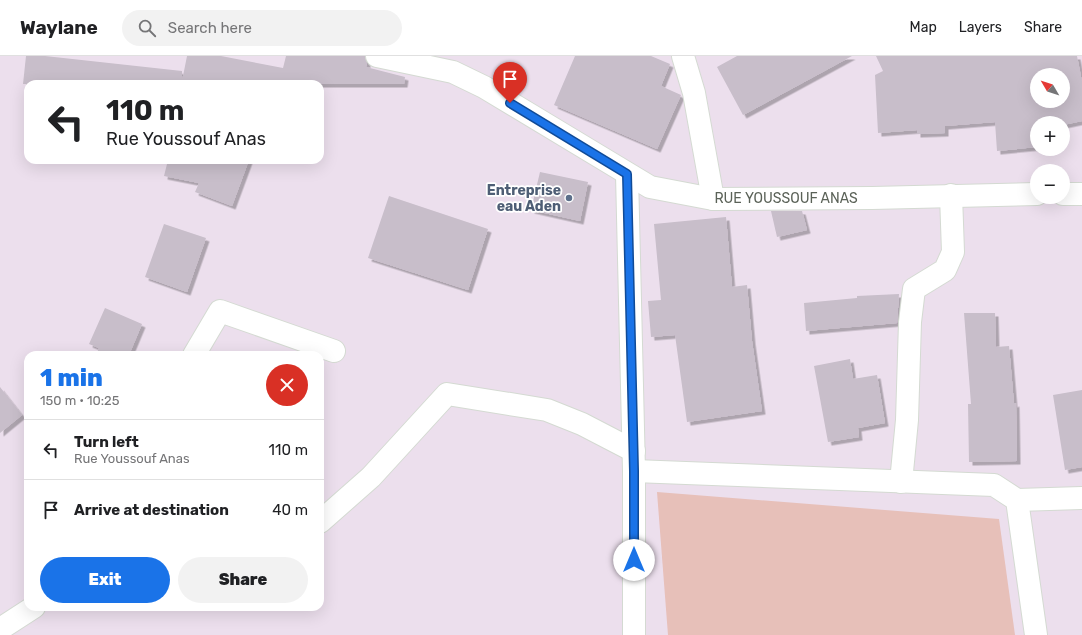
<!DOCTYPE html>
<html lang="en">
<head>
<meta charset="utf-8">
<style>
  :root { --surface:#fff; --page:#f2f2f2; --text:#202124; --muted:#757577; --line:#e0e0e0; --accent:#1a73e8 }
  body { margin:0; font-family:Rubik,sans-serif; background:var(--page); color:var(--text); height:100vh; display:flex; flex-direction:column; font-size:15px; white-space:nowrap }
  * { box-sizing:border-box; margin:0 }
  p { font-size:13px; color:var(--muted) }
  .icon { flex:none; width:22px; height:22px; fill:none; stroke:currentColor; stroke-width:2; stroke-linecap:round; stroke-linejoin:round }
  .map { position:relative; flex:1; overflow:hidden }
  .drawer { position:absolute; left:24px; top:295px; width:300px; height:260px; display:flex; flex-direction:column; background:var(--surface); border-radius:12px; box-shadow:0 4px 16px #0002 }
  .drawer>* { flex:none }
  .top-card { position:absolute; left:24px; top:24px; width:300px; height:84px; border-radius:12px; box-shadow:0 4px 16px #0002; background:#fff; color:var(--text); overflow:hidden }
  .needle { width:26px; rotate:309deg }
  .buttons { position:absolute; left:1030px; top:12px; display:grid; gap:8px }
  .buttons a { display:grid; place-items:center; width:40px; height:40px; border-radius:50%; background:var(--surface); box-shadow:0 4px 16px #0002; font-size:20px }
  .pin { position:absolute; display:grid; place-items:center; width:34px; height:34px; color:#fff; margin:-41px -17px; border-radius:50% 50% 50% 0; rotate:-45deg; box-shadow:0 0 4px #0007 }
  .pin .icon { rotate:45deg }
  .me { position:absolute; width:44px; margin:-22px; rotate:0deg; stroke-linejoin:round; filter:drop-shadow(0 0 3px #0008) }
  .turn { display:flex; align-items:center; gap:14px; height:84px; padding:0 16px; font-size:18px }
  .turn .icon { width:52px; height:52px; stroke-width:2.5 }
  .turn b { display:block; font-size:28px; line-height:34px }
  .round { display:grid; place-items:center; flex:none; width:42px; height:42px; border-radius:21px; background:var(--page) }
  .overview { display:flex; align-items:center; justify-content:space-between; height:68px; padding:0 16px }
  h1 { font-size:24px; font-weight:800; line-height:30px; color:var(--accent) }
  .primary-button { display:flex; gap:8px; margin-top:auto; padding:8px 16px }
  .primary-button a { flex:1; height:46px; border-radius:24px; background:var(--accent); color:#fff; font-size:16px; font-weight:800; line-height:46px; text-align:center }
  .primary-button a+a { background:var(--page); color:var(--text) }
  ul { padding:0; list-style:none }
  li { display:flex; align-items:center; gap:12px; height:60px; padding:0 16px; border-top:1px solid var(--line) }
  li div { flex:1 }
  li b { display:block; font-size:15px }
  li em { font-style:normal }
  header { display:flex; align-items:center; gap:24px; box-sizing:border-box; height:56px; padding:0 20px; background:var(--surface); border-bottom:1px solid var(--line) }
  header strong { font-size:19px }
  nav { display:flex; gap:22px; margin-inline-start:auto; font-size:14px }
  .search { width:280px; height:36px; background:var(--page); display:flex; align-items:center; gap:10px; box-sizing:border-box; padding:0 14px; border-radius:22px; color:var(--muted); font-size:15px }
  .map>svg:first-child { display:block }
</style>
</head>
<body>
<header>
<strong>Waylane</strong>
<div class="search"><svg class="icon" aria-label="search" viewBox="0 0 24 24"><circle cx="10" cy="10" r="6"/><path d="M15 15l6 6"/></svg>Search here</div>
<nav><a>Map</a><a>Layers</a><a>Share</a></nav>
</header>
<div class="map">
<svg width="1082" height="579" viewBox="0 0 1082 579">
  <defs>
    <filter id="shadow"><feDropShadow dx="3.5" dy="3.5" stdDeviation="0" flood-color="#0004"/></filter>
  </defs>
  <rect width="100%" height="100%" fill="#ecdfed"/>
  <path fill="#e7c0b9" d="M657,436L999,463L1015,579H668Z"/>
  <g fill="#c8beca" fill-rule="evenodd" filter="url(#shadow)">
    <path d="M26,0H45L182,15V25L187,0H221L283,12L286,0H365L367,7L366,11L405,21L404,28H194L182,26V28H23Z"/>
    <path d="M575,0H651L670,8L661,30L681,39L657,93L554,49Z"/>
    <path d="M737,0H852L743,59L717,11Z"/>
    <path d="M876,0H1077L1082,26V65L1063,69V67H1037V91L997,95L995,66L945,70V77L917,78V74L878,77L875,19L883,15ZM1037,19H1063V45H1037Z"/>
    <path d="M168,104H249L232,150L195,136L199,127L164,120Z"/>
    <path d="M540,116L588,126L580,165L531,154Z"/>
    <path d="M389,140L488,173L468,234L368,202Z"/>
    <path d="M771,155H802L807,174L777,181Z"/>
    <path d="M726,161L732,231L747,229L752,285L762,355L687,366L675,279L651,281L648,245L661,244L654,168Z"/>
    <path d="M164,168L206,182L187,236L145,221Z"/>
    <path d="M899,238L897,267L806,275L804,247L857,242V240Z"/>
    <path d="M105,252L142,268L129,299H96L99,292L89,288Z"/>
    <path d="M964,257H995L996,291L1009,290L1014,348L1016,347L1017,405L969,406L968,348H971Z"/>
    <path d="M850,303L853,323L877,319L885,367L858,372L859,381L828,386L814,310Z"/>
    <path d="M0,331L22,359L0,377Z"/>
    <path d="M1082,334V411L1065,414L1053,339Z"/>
  </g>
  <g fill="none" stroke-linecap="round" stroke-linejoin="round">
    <g stroke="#d4dad2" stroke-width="24">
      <g id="minor">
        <path d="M377,0L453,16L484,31L650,131L713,143L872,142L1037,138"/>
        <path d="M683,0L694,37L713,143"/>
        <path d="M627,118L634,415V579"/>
        <path d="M1063,138H1082"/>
        <path d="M194,299L220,255L334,295"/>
        <path d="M634,415L994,429L1017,444L1036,579"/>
        <path d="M901,426L907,364L910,266L914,233L945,214L953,196L951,139"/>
        <path d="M1017,444L1082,442"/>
        <path d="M320,466L371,421L447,338L547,354L582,368L634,395"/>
        <path d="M0,573L34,551"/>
      </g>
    </g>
    <use href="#minor" stroke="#fff" stroke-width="22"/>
  </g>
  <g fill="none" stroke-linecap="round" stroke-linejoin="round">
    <g stroke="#114b97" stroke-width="10">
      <path id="route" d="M510,47L627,118L634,415V504"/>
    </g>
    <use href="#route" stroke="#1a73e8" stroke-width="7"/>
  </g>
  <circle fill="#5c6f8a" stroke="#fff" stroke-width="1.5" cx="569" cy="142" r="4"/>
  <g text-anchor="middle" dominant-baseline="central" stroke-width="3.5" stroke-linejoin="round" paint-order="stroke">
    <g font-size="14" font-weight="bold" fill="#4e5e75" stroke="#fff" text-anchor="end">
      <text x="561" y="134">Entreprise<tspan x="561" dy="16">eau Aden</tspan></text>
    </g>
    <g font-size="14" fill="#5b6258" stroke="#fff">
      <text x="786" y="142">RUE YOUSSOUF ANAS</text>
    </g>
  </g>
</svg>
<div class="buttons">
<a><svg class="needle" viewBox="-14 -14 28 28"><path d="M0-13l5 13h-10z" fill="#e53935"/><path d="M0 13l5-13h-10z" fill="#757577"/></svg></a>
<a>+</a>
<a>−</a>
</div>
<div class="pin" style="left:510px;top:47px;background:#d93025"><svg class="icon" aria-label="arrive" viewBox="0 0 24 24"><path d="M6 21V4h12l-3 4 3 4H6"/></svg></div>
<svg class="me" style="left:634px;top:504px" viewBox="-20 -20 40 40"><circle r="19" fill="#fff"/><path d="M0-13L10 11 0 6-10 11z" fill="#1a73e8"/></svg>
<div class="top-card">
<div class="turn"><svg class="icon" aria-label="left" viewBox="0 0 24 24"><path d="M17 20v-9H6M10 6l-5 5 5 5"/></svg><div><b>110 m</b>Rue Youssouf Anas</div></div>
</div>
<section class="drawer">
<div class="overview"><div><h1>1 min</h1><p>150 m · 10:25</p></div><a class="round" style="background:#d93025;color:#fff"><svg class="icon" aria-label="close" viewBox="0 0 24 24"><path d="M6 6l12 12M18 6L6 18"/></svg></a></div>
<ul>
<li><svg class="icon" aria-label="left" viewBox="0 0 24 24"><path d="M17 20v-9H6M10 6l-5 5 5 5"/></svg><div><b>Turn left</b><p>Rue Youssouf Anas</p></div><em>110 m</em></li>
<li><svg class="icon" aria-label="arrive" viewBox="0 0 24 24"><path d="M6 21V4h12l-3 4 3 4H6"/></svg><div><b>Arrive at destination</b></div><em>40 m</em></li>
</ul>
<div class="primary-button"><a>Exit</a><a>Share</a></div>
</section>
</div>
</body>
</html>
